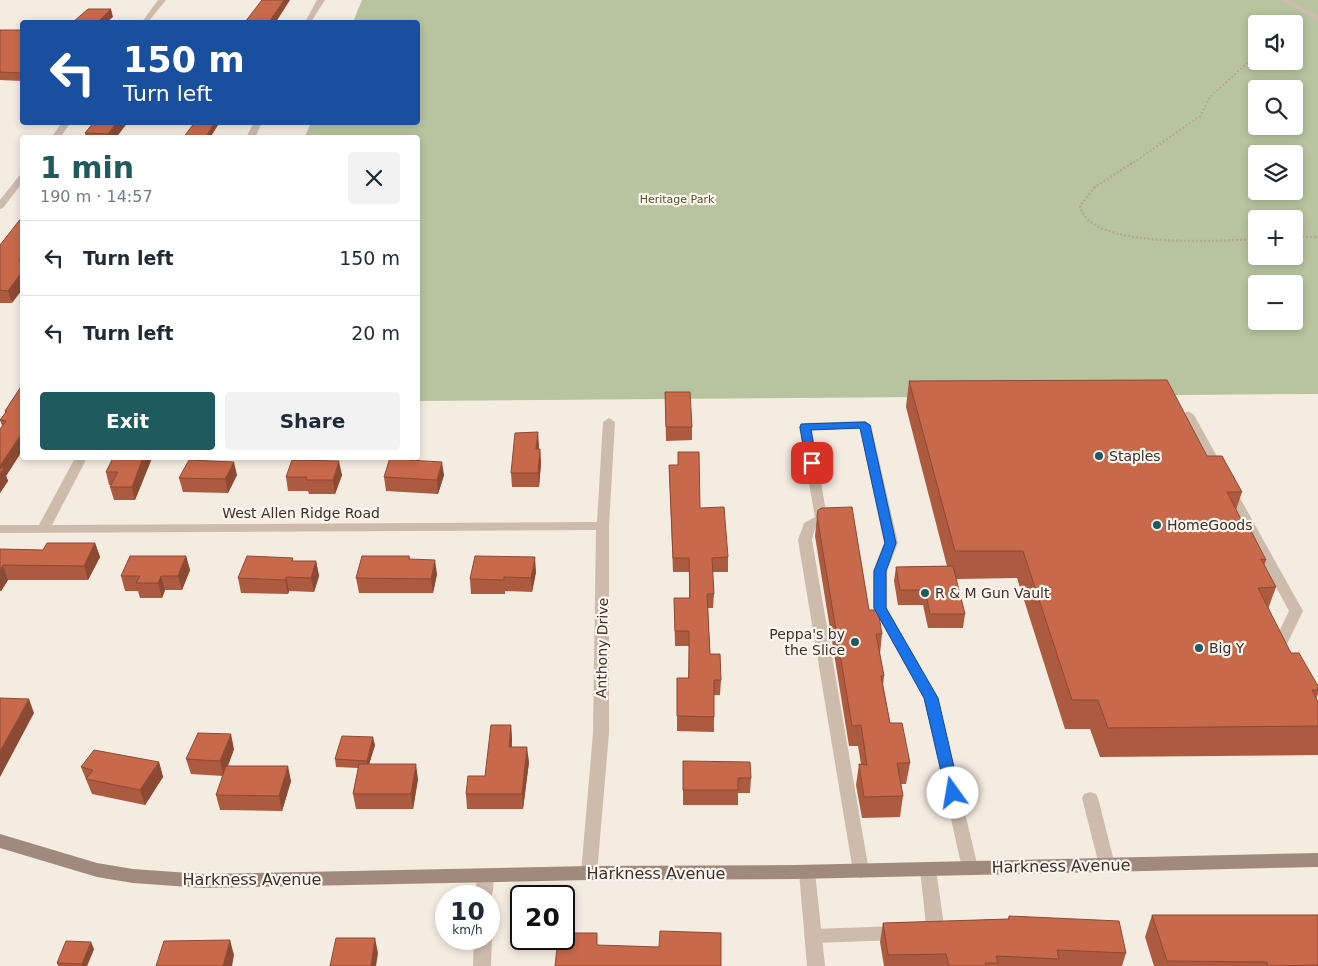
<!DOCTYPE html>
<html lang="en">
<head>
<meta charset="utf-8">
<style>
  :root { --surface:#fff; --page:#f2f2f3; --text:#1f2937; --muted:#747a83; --line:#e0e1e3; --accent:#1f5a5e }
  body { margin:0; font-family:"DejaVu Sans",sans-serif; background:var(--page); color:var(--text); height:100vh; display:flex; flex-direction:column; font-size:19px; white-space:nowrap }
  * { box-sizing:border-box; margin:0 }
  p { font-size:16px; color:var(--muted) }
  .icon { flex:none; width:28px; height:28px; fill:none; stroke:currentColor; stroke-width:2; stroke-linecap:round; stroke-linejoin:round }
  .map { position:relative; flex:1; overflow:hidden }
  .side { position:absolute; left:20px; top:135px; width:400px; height:325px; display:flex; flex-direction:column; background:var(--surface); border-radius:5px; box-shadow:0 2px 8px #0003 }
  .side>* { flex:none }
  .top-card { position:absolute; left:20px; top:20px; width:400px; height:105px; border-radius:5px; box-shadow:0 2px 8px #0003; background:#1a4fa0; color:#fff; overflow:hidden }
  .controls { position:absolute; left:1248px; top:15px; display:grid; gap:10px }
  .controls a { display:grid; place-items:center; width:55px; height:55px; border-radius:5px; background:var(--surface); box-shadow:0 2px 8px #0003; font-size:25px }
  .speed { position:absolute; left:435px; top:885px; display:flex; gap:10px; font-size:25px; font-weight:700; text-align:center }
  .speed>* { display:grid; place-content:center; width:65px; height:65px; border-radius:50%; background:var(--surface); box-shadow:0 2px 8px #0003; line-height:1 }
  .speed small { font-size:12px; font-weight:400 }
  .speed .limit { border:2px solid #111; border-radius:8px; background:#fff; color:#111 }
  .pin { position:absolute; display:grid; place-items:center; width:42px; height:42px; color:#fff; margin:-21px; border-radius:10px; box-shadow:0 2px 8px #0006 }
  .me { position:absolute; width:55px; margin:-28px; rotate:347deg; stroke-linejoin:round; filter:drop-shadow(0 0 4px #0008) }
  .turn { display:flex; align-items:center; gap:18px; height:105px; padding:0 20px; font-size:22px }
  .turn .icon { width:65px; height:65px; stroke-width:2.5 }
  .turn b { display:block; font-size:35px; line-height:42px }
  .round { display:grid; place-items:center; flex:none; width:52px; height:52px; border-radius:5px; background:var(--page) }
  .summary { display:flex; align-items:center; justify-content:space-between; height:85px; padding:0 20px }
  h1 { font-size:30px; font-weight:600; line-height:38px; color:var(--accent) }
  .action { display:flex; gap:10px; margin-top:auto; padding:10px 20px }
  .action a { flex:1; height:58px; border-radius:5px; background:var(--accent); color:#fff; font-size:20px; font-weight:600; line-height:58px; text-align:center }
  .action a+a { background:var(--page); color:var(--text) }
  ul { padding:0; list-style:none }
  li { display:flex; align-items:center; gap:15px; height:75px; padding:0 20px; border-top:1px solid var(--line) }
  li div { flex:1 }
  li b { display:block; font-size:19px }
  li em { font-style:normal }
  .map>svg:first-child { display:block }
</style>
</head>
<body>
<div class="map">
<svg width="1318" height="966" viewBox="0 0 1318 966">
  <rect width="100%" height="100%" fill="#f4ebe1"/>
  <path fill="#b8c4a0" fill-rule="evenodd" d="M362,0H1318V394L418,401V138H304L311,123L418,122V22H353ZM1256,24H1294V61H1256ZM1256,89H1294V126H1256ZM1256,154H1294V191H1256ZM1256,219H1294V256H1256ZM1256,284H1294V321H1256Z"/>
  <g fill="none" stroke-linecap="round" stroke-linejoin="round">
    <g stroke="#b9a596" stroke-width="2" stroke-dasharray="2 2" stroke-linecap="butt">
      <path d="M1294,26L1302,25"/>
      <path d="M1130,165L1200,116L1210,97L1256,55"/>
    </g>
    <g stroke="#b9a596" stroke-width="2.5" stroke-dasharray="2 2" stroke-linecap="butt">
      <path d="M1132,163L1095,187L1080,206C1081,209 1082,213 1085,216C1108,248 1220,241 1256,239"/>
      <path d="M1294,237H1318"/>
    </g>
    <g fill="#cdbbac" fill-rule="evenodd">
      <path d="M1281,0H1290L1318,16V21Z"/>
      <path d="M1188,411L1194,415L1225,471L1223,474H1215L1213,471L1182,415Z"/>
      <path d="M865,421L871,425L898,543L887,571V608L938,698L978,868L976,873L970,875L964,873L962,868L924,698L873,608V571L884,543L860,429L812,430L827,517L825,522L815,528L812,540L869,871L867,876L861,878L855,876L853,871L798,540L804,523L815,517L799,427L805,423Z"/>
      <path d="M1230,487L1236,491L1303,611L1286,646L1289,652L1287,656H1277L1272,646L1289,611L1224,491Z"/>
      <path d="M1090,792L1096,794L1098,798L1115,865L1113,870L1107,872L1101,870L1099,865L1082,798L1084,794Z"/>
      <path d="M928,862L934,864L936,869L944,926L938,936L928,939L922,937L919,932L922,927L926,925L920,869L922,864Z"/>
      <path d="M898,926L904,928L907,933L904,938L898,940L813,943L807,941L804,936L807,931L813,929Z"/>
    </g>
    <g fill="#cdbbac" fill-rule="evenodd">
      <path d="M158,0H166L148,22H142Z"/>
      <path d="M317,0H325L311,22H305Z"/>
      <path d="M62,122H71L60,138H51Z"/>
      <path d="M254,122H262L255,138H246Z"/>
      <path d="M22,175V183L3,208L0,209V200L19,176Z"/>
      <path d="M609,418L615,422L609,526V733L597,873L595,878L589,880L583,878L581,873L593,733L596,530L0,533V525H39L75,458H87L52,525L597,522L603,422Z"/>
      <path d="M807,865L813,867L815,872L825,966H807L799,872L801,867Z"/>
      <path d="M485,869L491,871C495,879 494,895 489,901V896H475L477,876L479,871Z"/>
      <path d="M489,934L492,939L491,966H473L474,939H489Z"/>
    </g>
    <path fill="#a18a7d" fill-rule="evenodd" d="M0,834L97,863L133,869L203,874L589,866L795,865L1318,853V867L795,879L589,880L203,888L133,883L97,877L0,848Z"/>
  </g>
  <g fill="#ac5a40">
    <path d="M0,30H22V81L0,80Z"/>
    <path d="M94,122L116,138H86L85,133Z"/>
    <path d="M0,245L12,303H0Z"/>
    <path d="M909,381L1207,456L1242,492L1236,510L1245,527L1266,560L1264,566L1276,587L1268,609L1291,653L1318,686V694L1316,699L1318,702V755L1100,757L1090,729H1065L1017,578L956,579L965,614L963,628H928L923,605H898L894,581L896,567L947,566L906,407Z"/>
    <path d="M22,385V451L6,476L8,481L0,493L2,426L0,420L5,413V411Z"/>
    <path d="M665,392L692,427V440L666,441Z"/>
    <path d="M539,446L538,449H540L541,463L539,487H512L511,473Z"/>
    <path d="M113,458H152L135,500H114L110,487L112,485H109L106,472Z"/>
    <path d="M390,458H413V461L444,475L438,494L386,491L384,477Z"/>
    <path d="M669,465L700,508L728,557V572H712L714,594L713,608H708L710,654L721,680L720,695H714V732L677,731V678H688L689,646H675L674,598H689V572H673Z"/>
    <path d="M237,475L228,493L183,492L179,478Z"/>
    <path d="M342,475L335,494H309L308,491H288L286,477Z"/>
    <path d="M817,516L882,634L880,654L884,676L883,686L890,723L910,763L906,784H901L903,796L900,817L862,818L856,785L859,764H861L858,746H849L815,536Z"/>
    <path d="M95,543L100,557L88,580H8L1,591H0V549L43,550Z"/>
    <path d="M186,556L190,570L182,590H165L162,598H140L138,591H125L121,576Z"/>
    <path d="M409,556L410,559L437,574L433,593H359L356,578Z"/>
    <path d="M293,558V561H316L319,576L314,592L289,591L288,594L241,593L238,578Z"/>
    <path d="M536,572L532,592L505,591V594H471L470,579Z"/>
    <path d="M511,725L512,740V747L529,762L523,809H467L466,794L485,776Z"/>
    <path d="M375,745L369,764L418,779L413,809H356L353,794L358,768L336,767L335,759Z"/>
    <path d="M234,749L228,766L291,781L282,811L220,810L216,795L223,776L191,774L186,759Z"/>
    <path d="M683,761L751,778L750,793H738V805H683Z"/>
    <path d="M159,762L163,777L145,805L92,794L81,767Z"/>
    <path d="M1152,915H1318V966H1154L1145,937Z"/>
    <path d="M1009,916L1126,953L1122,966H884L880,942L883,923L1008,919Z"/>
    <path d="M94,949L87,966H58L57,963Z"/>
  </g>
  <g fill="#8c4a34">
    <path d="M284,0H290L276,22H269Z"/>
    <path d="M111,9L113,17L107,22H98Z"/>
    <path d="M117,122H128L116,138H108V134Z"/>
    <path d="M215,122H220L210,138H205Z"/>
    <path d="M22,255V290L12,303L8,291L19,260Z"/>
    <path d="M538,432L539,446L537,463L536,449Z"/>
    <path d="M22,433V451L6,476L8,481L0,493V466Z"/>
    <path d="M540,449L541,463L539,487L538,473Z"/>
    <path d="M143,458H152L135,500L132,487Z"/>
    <path d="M410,458H413L414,465L409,460Z"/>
    <path d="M339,461L342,475L335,494L333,480Z"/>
    <path d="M234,462L237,475L228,493L225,479Z"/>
    <path d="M442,462L444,475L438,494L437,480Z"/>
    <path d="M95,543L100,557L88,580L84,566Z"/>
    <path d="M186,556L190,570L182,590L178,576Z"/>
    <path d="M535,557L536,572L532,592L531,578Z"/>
    <path d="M435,560L437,574L433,593L431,579Z"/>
    <path d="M316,561L319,576L314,592L311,578Z"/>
    <path d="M3,565L8,580L1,591L0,587V571Z"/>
    <path d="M161,576L165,590L162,598L158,583Z"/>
    <path d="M286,577L289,591L288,594L285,580Z"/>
    <path d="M29,699L34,713L0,777V751Z"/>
    <path d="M511,725L512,740L510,762L509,747Z"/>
    <path d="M231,734L234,749L224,776L220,761Z"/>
    <path d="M373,737L375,745L368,768L367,761Z"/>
    <path d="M527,747L529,762L523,809L522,794Z"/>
    <path d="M159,762L163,777L145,805L140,790Z"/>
    <path d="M416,764L418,779L413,809L411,794Z"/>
    <path d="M288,766L291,781L282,811L279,796Z"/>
    <path d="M375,938L378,953L376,966H371Z"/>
    <path d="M230,940L234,955L232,966H223Z"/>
    <path d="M91,942L94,949L87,966H82V964Z"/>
  </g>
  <g fill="#c8694b" stroke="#8c4a34">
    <path d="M262,0H284L269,22H245Z"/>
    <path d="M88,9H111L98,22H99H73Z"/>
    <path d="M0,30H22V73L0,72Z"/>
    <path d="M94,122H117L108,134L85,133Z"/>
    <path d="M195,122H215L205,138H183Z"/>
    <path d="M22,217V255L19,260H22V272L8,291L0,290V245Z"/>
    <path d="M1167,380L1207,456H1222L1242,492H1227L1245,527H1249L1266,560L1261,559L1276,587L1258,588L1291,653H1299L1318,686V690H1312L1318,702V726L1108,728L1098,700H1072L1023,551H955L909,381Z"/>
    <path d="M22,385V433L0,466V429L6,421L0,420L7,411H5Z"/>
    <path d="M665,392H690L692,427H666Z"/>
    <path d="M538,432L536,449H540L538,473H511L515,433Z"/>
    <path d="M678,452H699L700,508L724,507L728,557L712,558L714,594H707L710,654H720L721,680H714V717L677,716V678H689V631H675L674,598H690L689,558H673L669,465H678Z"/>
    <path d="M113,458H143L132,487H110L118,472H106Z"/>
    <path d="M390,458H410L409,460L442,462L437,480L384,477Z"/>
    <path d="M189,460L234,462L225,479L179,478Z"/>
    <path d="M292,460L339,461L333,480H306L307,477H286Z"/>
    <path d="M0,468H4L0,474Z"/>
    <path d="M852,507L869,610H878L882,634H876L884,676H881L890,723H902L910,763H897L903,796L864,797L859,764L867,765L861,725L852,726L817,516L818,510L822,508Z"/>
    <path d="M47,543H95L84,566L3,565L0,571V549L43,550Z"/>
    <path d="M130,556H186L178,576H161L158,583H136L140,576H121Z"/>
    <path d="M247,556L293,558L292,561H316L311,578L286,577L285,580L238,578Z"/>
    <path d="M362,556H409V559L435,560L431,579L356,578Z"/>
    <path d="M475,556L535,557L531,578L504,577V580L470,579Z"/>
    <path d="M953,566L965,614H930L925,590H900L896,567Z"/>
    <path d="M0,698L29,699L0,751Z"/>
    <path d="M491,725H511L509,747H527L522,794H466L468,776H485Z"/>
    <path d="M198,733L231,734L220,761L186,759Z"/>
    <path d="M342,736L373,737L367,761L335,759Z"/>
    <path d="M94,750L159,762L140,790L86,779L93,770L81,767Z"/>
    <path d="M683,761L750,762L751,778H738V790H683Z"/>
    <path d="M359,764H416L411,794H353Z"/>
    <path d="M226,766H288L279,796L216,795Z"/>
    <path d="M1152,915H1318V965L1268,966L1267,962L1167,961Z"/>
    <path d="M1009,916L1119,921L1126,953L1057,950L1059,959L996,956L998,963H985L986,966H949L946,954L888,955L883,923L1009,919Z"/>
    <path d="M660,931L721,933V966H555L558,939H564V933H597V945L659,947Z"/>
    <path d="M336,938H375L371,966H330Z"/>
    <path d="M230,940L223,966H156L164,941Z"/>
    <path d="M66,941L91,942L82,964L57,963Z"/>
  </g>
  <path fill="#1a73e8" stroke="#114b97" d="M865,422L870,425L896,543L886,571V608L938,698L960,793L958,797L953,798L948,797L946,793L924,698L874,608V571L885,543L860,428L811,430L817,463L812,466L806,463L800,427L801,424Z"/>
  <g fill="#1f5a5e" stroke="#fbf5ee" stroke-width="2">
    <circle cx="1099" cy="456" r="5"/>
    <circle cx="1157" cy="525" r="5"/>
    <circle cx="925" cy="593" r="5"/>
    <circle cx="855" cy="642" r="5"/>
    <circle cx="1199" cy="648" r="5"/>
  </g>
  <g text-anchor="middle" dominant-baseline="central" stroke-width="4.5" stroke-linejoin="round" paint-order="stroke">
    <g font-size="11" fill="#4a5a2e" stroke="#fbf5ee">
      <text x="677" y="199">Heritage Park</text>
    </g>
    <g font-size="14" fill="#3b302b" stroke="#fbf5ee" text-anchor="start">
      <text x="1109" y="456">Staples</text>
      <text x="1167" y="525">HomeGoods</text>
      <text x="935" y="593">R &amp; M Gun Vault</text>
      <text x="845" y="634" text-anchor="end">Peppa's by<tspan x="845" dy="16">the Slice</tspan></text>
      <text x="1209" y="648">Big Y</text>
    </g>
    <g font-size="14" fill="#3b302b" stroke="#fbf5ee">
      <text x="301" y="513">West Allen Ridge Road</text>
      <text transform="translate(602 648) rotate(-89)">Anthony Drive</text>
    </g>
    <g font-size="16" fill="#3b302b" stroke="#fbf5ee">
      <text transform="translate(1061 866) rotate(-1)">Harkness Avenue</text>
      <text x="656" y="873">Harkness Avenue</text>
      <text x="252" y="879">Harkness Avenue</text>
    </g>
  </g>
</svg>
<div class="controls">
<a><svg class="icon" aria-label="sound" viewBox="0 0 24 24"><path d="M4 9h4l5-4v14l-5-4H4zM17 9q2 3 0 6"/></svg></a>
<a><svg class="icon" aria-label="search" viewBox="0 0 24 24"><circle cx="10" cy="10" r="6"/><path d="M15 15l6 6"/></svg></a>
<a><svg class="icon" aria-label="layers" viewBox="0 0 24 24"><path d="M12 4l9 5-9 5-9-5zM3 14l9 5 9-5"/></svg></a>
<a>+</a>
<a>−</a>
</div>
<div class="speed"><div>10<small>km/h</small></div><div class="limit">20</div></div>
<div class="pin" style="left:812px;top:463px;background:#d93025"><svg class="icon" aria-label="arrive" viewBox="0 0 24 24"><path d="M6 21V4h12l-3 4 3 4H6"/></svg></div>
<svg class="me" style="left:953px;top:793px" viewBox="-20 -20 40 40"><circle r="19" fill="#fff"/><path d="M0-13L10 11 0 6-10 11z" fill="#1a73e8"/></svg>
<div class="top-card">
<div class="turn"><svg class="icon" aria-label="left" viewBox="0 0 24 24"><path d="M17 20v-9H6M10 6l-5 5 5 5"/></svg><div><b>150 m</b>Turn left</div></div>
</div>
<section class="side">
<div class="summary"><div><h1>1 min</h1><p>190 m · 14:57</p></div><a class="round"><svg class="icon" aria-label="close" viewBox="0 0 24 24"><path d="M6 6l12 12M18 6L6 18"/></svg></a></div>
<ul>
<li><svg class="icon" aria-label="left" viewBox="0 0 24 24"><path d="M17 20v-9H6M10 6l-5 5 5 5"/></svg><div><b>Turn left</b></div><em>150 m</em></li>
<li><svg class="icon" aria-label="left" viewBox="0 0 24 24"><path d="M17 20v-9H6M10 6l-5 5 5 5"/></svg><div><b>Turn left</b></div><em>20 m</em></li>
</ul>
<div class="action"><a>Exit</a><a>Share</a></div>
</section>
</div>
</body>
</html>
